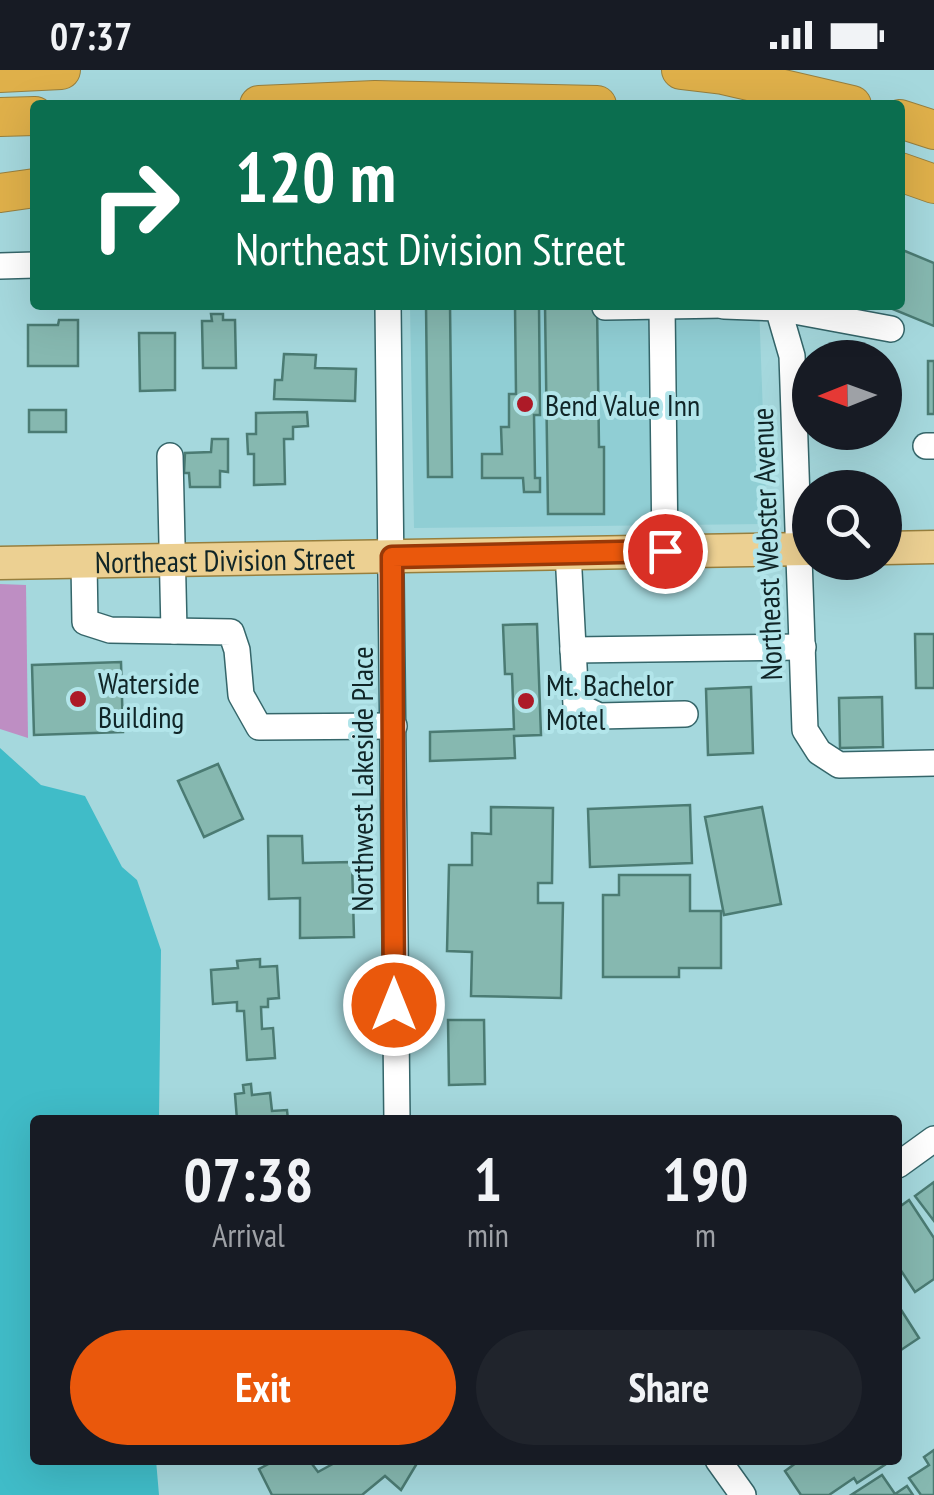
<!DOCTYPE html>
<html lang="en">
<head>
<meta charset="utf-8">
<style>
  :root { --surface:#171b24; --page:#20242c; --text:#f1f3f6; --muted:#9ea1a6; --accent:#ea580c }
  body { margin:0; font-family:"PT Sans Narrow",sans-serif; background:var(--page); color:var(--text); height:100vh; display:flex; flex-direction:column; font-size:38px; white-space:nowrap }
  * { box-sizing:border-box; margin:0 }
  p { font-size:32px; color:var(--muted) }
  .icon { flex:none; width:55px; height:55px; fill:none; stroke:currentColor; stroke-width:2; stroke-linecap:round; stroke-linejoin:round }
  .map { position:relative; flex:1; overflow:hidden }
  .details { position:absolute; left:30px; top:1045px; width:872px; height:350px; display:flex; flex-direction:column; background:var(--surface); border-radius:10px; box-shadow:0 10px 40px #0002 }
  .details>* { flex:none }
  .hud { position:absolute; left:30px; top:30px; width:875px; height:210px; border-radius:10px; box-shadow:0 10px 40px #0002; background:#0b6e4f; color:#fff; overflow:hidden }
  .needle { width:65px; rotate:269deg }
  .buttons { position:absolute; left:792px; top:270px; display:grid; gap:20px }
  .buttons a { display:grid; place-items:center; width:110px; height:110px; border-radius:50%; background:var(--surface); box-shadow:0 10px 40px #0002; font-size:50px }
  .pin { position:absolute; display:grid; place-items:center; width:85px; height:85px; color:#fff; margin:-42px; border:5px solid #fff; border-radius:50%; box-shadow:0 2px 10px #0007 }
  .me { position:absolute; width:110px; margin:-55px; rotate:0deg; stroke-linejoin:round; filter:drop-shadow(0 0 8px #0008) }
  .turn { display:flex; align-items:center; gap:35px; height:210px; padding:0 40px; font-size:45px }
  .turn .icon { width:130px; height:130px; stroke-width:2.5 }
  .turn b { display:block; font-size:70px; line-height:85px }
  .eta { display:flex; justify-content:space-evenly; align-items:center; height:170px; text-align:center }
  .eta b { font-size:60px; font-weight:700; line-height:70px }
  .primary-button { display:flex; gap:20px; margin-top:auto; padding:20px 40px }
  .primary-button a { flex:1; height:115px; border-radius:60px; background:var(--accent); color:#fff; font-size:40px; font-weight:700; line-height:115px; text-align:center }
  .primary-button a+a { background:var(--page); color:var(--text) }
  .status { display:flex; justify-content:space-between; align-items:center; height:70px; padding:0 50px; background:var(--surface); direction:ltr }
  .status svg { height:28px; fill:currentColor }
  .map>svg:first-child { display:block }
</style>
</head>
<body>
<div class="status"><b>07:37</b><svg viewBox="0 0 49 12"><path d="M0 12V9h3v3zM5 12V6h3v6zM10 12V3h3v9zM15 12V0h3v12zM26 1h20v11H26zM47 4h2v5h-2z"/></svg></div>
<div class="map">
<svg width="934" height="1425" viewBox="0 0 934 1425">
  <rect width="100%" height="100%" fill="#a5d8dd"/>
  <path fill="#90ced4" d="M410,235H759L767,454L414,458Z"/>
  <path fill="#be8ec3" d="M0,514L26,515L28,668L0,659Z"/>
  <path fill="#40bcc8" d="M0,678L41,715L85,726L122,797L137,810L161,880L159,1050H35V1390H156L159,1425H0Z"/>
  <g fill="#86b8b0" stroke="#4b7b73" stroke-width="2.5">
    <path d="M900,179L934,193V256L883,235H900Z"/>
    <path d="M426,235H450L452,407H428Z"/>
    <path d="M515,235H539L540,345H534L535,408H540V422H524L523,408H482V384H502L501,357H509V324H516Z"/>
    <path d="M545,235H597L599,377H604V444H548Z"/>
    <path d="M211,244H223V250H235L236,298H203L202,251H212Z"/>
    <path d="M59,250H78V296H28V255H58Z"/>
    <path d="M139,263H175V320L140,321Z"/>
    <path d="M284,284L316,285L315,298L356,299L355,331L274,329L275,310H282Z"/>
    <rect x="928" y="291" width="6" height="53"/>
    <rect x="29" y="340" width="37" height="22"/>
    <path d="M307,342L308,356L293,357V369H284L285,414L254,415V384H248L247,364H256V343Z"/>
    <path d="M212,369H228V402L220,401V417H190L189,403H184L185,383L211,382Z"/>
    <path d="M537,554L541,665L514,666L515,688L430,691V662L514,659L512,604H505L503,555Z"/>
    <path d="M915,564H934V618H916Z"/>
    <path d="M121,592L123,662L34,665L32,595Z"/>
    <path d="M751,617L753,683L708,685L706,619Z"/>
    <path d="M882,627L883,677L840,678L839,628Z"/>
    <path d="M218,694L243,749L204,767L178,711Z"/>
    <path d="M690,735L692,793L590,797L588,739Z"/>
    <path d="M491,737L553,738L552,813H538V833H563L561,928L471,926L472,882L447,881L449,795H472V763L491,764Z"/>
    <path d="M762,737L781,834L724,845L705,747Z"/>
    <path d="M268,766H302L303,793L352,792L354,867L300,868V828L269,829Z"/>
    <path d="M619,805H690V841H721V898H679V907H603V825H619Z"/>
    <path d="M260,889V897L277,896L279,928L268,929V937H261L262,959L273,958L275,988L247,990L244,941H237V932L213,934L211,900L238,898L237,891Z"/>
    <path d="M448,950H484L485,1014L449,1015Z"/>
    <path d="M251,1014L252,1025L270,1023L272,1041L287,1040L288,1050H237L235,1024L244,1023L243,1015Z"/>
    <path d="M934,1112V1151L915,1126Z"/>
    <path d="M909,1130L934,1168V1209L915,1222L898,1196V1138Z"/>
    <path d="M898,1235L919,1268L898,1282Z"/>
    <path d="M934,1380V1425H921L909,1408L929,1395L924,1387Z"/>
    <path d="M276,1390H309L318,1402L340,1390H419L401,1420L385,1406L362,1425H272L259,1399Z"/>
    <path d="M800,1390H888L889,1392L857,1413L854,1408L829,1425H801L785,1401Z"/>
    <path d="M882,1405L895,1424L907,1416L913,1425H851Z"/>
  </g>
  <g fill="none" stroke-linecap="round" stroke-linejoin="round">
    <g stroke="#35666a" stroke-width="28">
      <g id="minor">
        <path d="M0,196L35,195"/>
        <path d="M388,235L397,1050"/>
        <path d="M724,236L778,238L792,286L805,660L819,682L839,695L934,693"/>
        <path d="M605,237L724,235"/>
        <path d="M662,237L665,481"/>
        <path d="M778,238L891,259"/>
        <path d="M926,376H934"/>
        <path d="M170,386L174,561"/>
        <path d="M568,482L576,635L599,646L685,644"/>
        <path d="M84,493L85,552L110,560L231,562L237,580L241,625L259,657L394,656"/>
        <path d="M573,580L803,577"/>
        <path d="M898,1095L934,1069"/>
        <path d="M718,1390L743,1425"/>
      </g>
    </g>
    <g stroke="#977f3e" stroke-width="35">
      <g id="major">
        <path d="M885,478L934,477"/>
        <path id="s1" d="M0,493L810,479"/>
      </g>
    </g>
    <g stroke="#977f3e" stroke-width="40">
      <g id="highway">
        <path d="M681,0L723,5L852,35"/>
        <path d="M0,3L61,0"/>
        <path d="M259,35L375,30L597,35"/>
        <path d="M0,47L35,46"/>
        <path d="M900,49L934,60"/>
        <path d="M900,102L934,114"/>
        <path d="M0,123L35,118"/>
      </g>
    </g>
    <use href="#minor" stroke="#fff" stroke-width="25"/>
    <use href="#major" stroke="#ecd092" stroke-width="32"/>
    <use href="#highway" stroke="#dfb04a" stroke-width="38"/>
  </g>
  <g fill="none" stroke-linecap="round" stroke-linejoin="round">
    <g stroke="#983908" stroke-width="25">
      <path id="route" d="M394,935L392,487L665,481"/>
    </g>
    <use href="#route" stroke="#ea580c" stroke-width="18"/>
  </g>
  <g fill="#ad1a27" stroke="#b2e5ea" stroke-width="4">
    <circle cx="525" cy="334" r="10"/>
    <circle cx="78" cy="629" r="10"/>
    <circle cx="526" cy="631" r="10"/>
  </g>
  <g text-anchor="middle" dominant-baseline="central" stroke-width="8" stroke-linejoin="round" paint-order="stroke">
    <g font-size="30" fill="#102527" stroke="#b2e5ea" text-anchor="start">
      <text x="545" y="334">Bend Value Inn</text>
      <text x="98" y="612">Waterside<tspan x="98" dy="34">Building</tspan></text>
      <text x="546" y="614">Mt. Bachelor<tspan x="546" dy="34">Motel</tspan></text>
    </g>
    <g font-size="30" fill="#102527" stroke="#b2e5ea">
      <text transform="translate(766 474) rotate(-92)">Northeast Webster Avenue</text>
      <text stroke="none"><textPath href="#s1" startOffset="225">Northeast Division Street</textPath></text>
      <text transform="translate(361 709) rotate(-90)">Northwest Lakeside Place</text>
    </g>
  </g>
</svg>
<div class="buttons">
<a><svg class="needle" viewBox="-14 -14 28 28"><path d="M0-13l5 13h-10z" fill="#e53935"/><path d="M0 13l5-13h-10z" fill="#9ea1a6"/></svg></a>
<a><svg class="icon" aria-label="search" viewBox="0 0 24 24"><circle cx="10" cy="10" r="6"/><path d="M15 15l6 6"/></svg></a>
</div>
<div class="pin" style="left:665px;top:481px;background:#d93025"><svg class="icon" aria-label="arrive" viewBox="0 0 24 24"><path d="M6 21V4h12l-3 4 3 4H6"/></svg></div>
<svg class="me" style="left:394px;top:935px" viewBox="-20 -20 40 40"><circle r="17" fill="#ea580c" stroke="#fff" stroke-width="3"/><path d="M0-11L8 9 0 5-8 9z" fill="#fff"/></svg>
<div class="hud">
<div class="turn"><svg class="icon" aria-label="right" viewBox="0 0 24 24"><path d="M7 20v-9h11M14 6l5 5-5 5"/></svg><div><b>120 m</b>Northeast Division Street</div></div>
</div>
<section class="details">
<div class="eta">
<div><b>07:38</b><p>Arrival</p></div>
<div><b>1</b><p>min</p></div>
<div><b>190</b><p>m</p></div>
</div>
<div class="primary-button"><a>Exit</a><a>Share</a></div>
</section>
</div>
</body>
</html>
